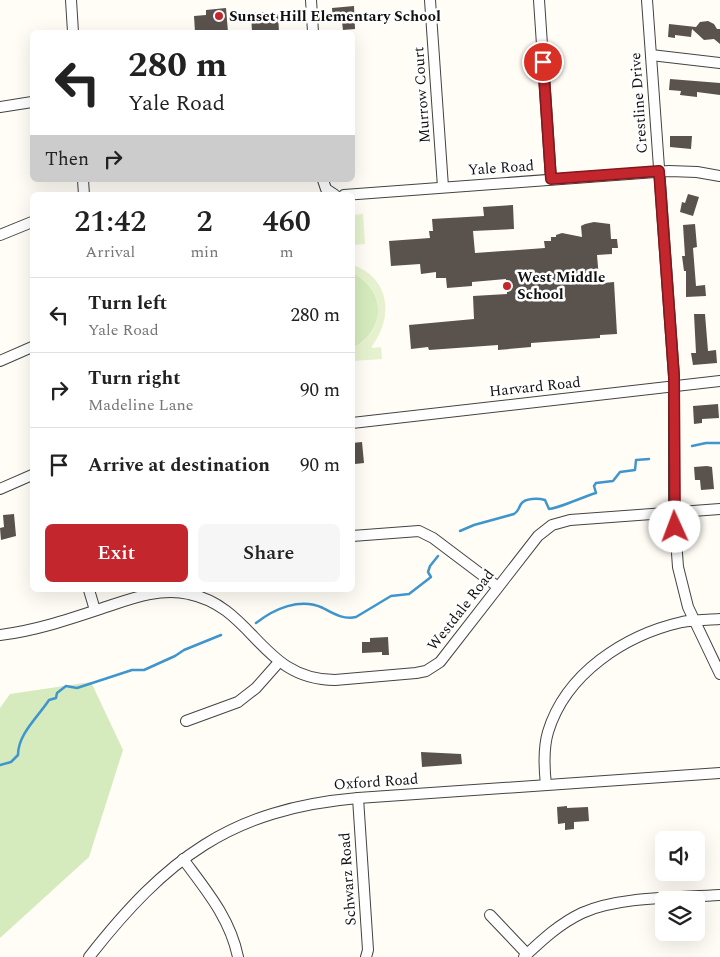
<!DOCTYPE html>
<html lang="en">
<head>
<meta charset="utf-8">
<style>
  :root { --surface:#fff; --page:#f6f6f6; --text:#222; --muted:#767676; --line:#e0e0e0; --accent:#c4262e }
  body { margin:0; font-family:Spectral,serif; background:var(--page); color:var(--text); height:100vh; display:flex; flex-direction:column; font-size:19px; white-space:nowrap }
  * { box-sizing:border-box; margin:0 }
  p { font-size:16px; color:var(--muted) }
  .icon { flex:none; width:28px; height:28px; fill:none; stroke:currentColor; stroke-width:2; stroke-linecap:round; stroke-linejoin:round }
  .map { position:relative; flex:1; overflow:hidden }
  .sheet { position:absolute; left:30px; top:192px; width:325px; height:400px; display:flex; flex-direction:column; background:var(--surface); border-radius:8px; box-shadow:0 5px 20px #0002 }
  .sheet>* { flex:none }
  .guide { position:absolute; left:30px; top:30px; width:325px; height:152px; border-radius:8px; box-shadow:0 5px 20px #0002; background:#fff; color:var(--text); overflow:hidden }
  .buttons { position:absolute; left:655px; top:831px; display:grid; gap:10px }
  .buttons a { display:grid; place-items:center; width:50px; height:50px; border-radius:8px; background:var(--surface); box-shadow:0 5px 20px #0002; font-size:25px }
  .pin { position:absolute; display:grid; place-items:center; width:42px; height:42px; color:#fff; margin:-21px; border:2px solid #fff; border-radius:50%; box-shadow:0 1px 5px #0007 }
  .me { position:absolute; width:55px; margin:-28px; rotate:358deg; stroke-linejoin:round; filter:drop-shadow(0 0 4px #0008) }
  .turn { display:flex; align-items:center; gap:18px; height:105px; padding:0 15px; font-size:22px }
  .turn .icon { width:65px; height:65px; stroke-width:2.5 }
  .turn b { display:block; font-size:35px; line-height:42px }
  .then { display:flex; align-items:center; height:48px; padding:0 15px; background:#0003; gap:10px; font-size:19px }
  .eta { display:flex; justify-content:space-evenly; align-items:center; height:85px; text-align:center }
  .eta b { font-size:30px; font-weight:600; line-height:35px }
  .primary-button { display:flex; gap:10px; margin-top:auto; padding:10px 15px }
  .primary-button a { flex:1; height:58px; border-radius:8px; background:var(--accent); color:#fff; font-size:20px; font-weight:600; line-height:58px; text-align:center }
  .primary-button a+a { background:var(--page); color:var(--text) }
  ul { padding:0; list-style:none }
  li { display:flex; align-items:center; gap:15px; height:75px; padding:0 15px; border-top:1px solid var(--line) }
  li div { flex:1 }
  li b { display:block; font-size:19px }
  li em { font-style:normal }
  .map>svg:first-child { display:block }
</style>
</head>
<body>
<div class="map">
<svg width="720" height="957" viewBox="0 0 720 957">
  <rect width="100%" height="100%" fill="#fffdf5"/>
  <g fill="#d5ebbd">
    <path d="M353,273C387,291 386,330 353,348Z"/>
    <path d="M91,682L123,750L89,857L0,938V708L10,694Z"/>
  </g>
  <g fill="#e6f2cf">
    <path d="M363,214L365,244L353,245V215Z"/>
    <path d="M353,265C390,278 394,317 372,346V348L381,347L382,359L353,361V348C386,332 387,290 353,273Z"/>
  </g>
  <g fill="none" stroke-linecap="round" stroke-linejoin="round">
    <g stroke="#3f96cf" stroke-width="2.5">
      <path d="M692,446L706,443H720"/>
      <path d="M460,531L474,525L514,514C519,511 518,509 521,504C525,498 538,498 545,500L549,509C557,509 585,496 596,493L594,486L596,483L613,481L620,472L635,470L636,460L649,459"/>
      <path d="M256,623C274,609 300,597 323,608C334,614 344,620 356,617L391,596L409,594L431,577L428,572L430,566L438,556"/>
      <path d="M0,765L11,762L18,755C18,734 38,717 49,700L56,698L57,693L66,686L77,688L132,670H144L175,656L184,650L221,635"/>
    </g>
  </g>
  <g fill="#5a524d">
    <path d="M354,6L355,29L343,30L342,22L333,23L332,8Z"/>
    <path d="M226,8L228,32H195L194,16L206,15V10Z"/>
    <path d="M267,12V15L278,14L279,32H252L251,13Z"/>
    <path d="M708,21L714,24L717,29H720V44L714,39L704,40L692,29L691,37L675,35V38L668,37L669,24L696,27L700,22Z"/>
    <path d="M670,79L720,83V95L697,92V97L680,95L681,91L669,90Z"/>
    <path d="M670,136H692L691,149L670,147Z"/>
    <path d="M688,194L699,197L693,216L680,212L682,202L685,203Z"/>
    <path d="M513,205L514,229L473,231L475,253L545,248L544,241H551V237H556V235L562,233L582,237L581,226L585,224L594,222L610,224L611,239H617L618,248H612V254L597,255L599,279H602L603,283L614,282L617,334L600,335V338L531,343V347L498,350V345L429,350L428,347L411,349L409,325L474,319L473,296L507,294L506,279L472,282V286L447,288L446,278H436V272L421,274L420,264L391,266L389,241L430,238L429,231H433L432,219L484,216L483,207Z"/>
    <path d="M695,224L697,247L693,248L696,286L705,285L706,296L686,297V271H684L682,256H685L683,225Z"/>
    <path d="M694,314H705L708,351L716,350L717,363L693,365L691,353H696Z"/>
    <path d="M718,404L719,418L702,419V423L694,424L693,406Z"/>
    <path d="M362,442L364,463L355,464L354,459L352,460V443Z"/>
    <path d="M707,466L712,467L714,489L701,490L700,480H695L694,467Z"/>
    <path d="M14,514L16,536L1,540L0,528L4,527L3,515Z"/>
    <path d="M388,637L389,655H382V652L362,653V642H370V638Z"/>
    <path d="M421,752L461,754L462,764L422,767Z"/>
    <path d="M567,806V808L588,807L589,821L574,822V829L565,830V823L558,824L557,807Z"/>
  </g>
  <g fill="none" stroke-linecap="round" stroke-linejoin="round">
    <g stroke="#444" stroke-width="12">
      <g id="minor">
        <path d="M71,0L73,32"/>
        <path d="M311,0L313,32"/>
        <path d="M430,0L443,187"/>
        <path d="M539,0L551,179"/>
        <path d="M647,0L674,377V512L678,567L688,607L720,674"/>
        <path d="M651,55L720,63"/>
        <path d="M0,107L32,102"/>
        <path d="M83,180L84,195"/>
        <path d="M323,180L326,189L335,195"/>
        <path d="M344,195L669,171L697,172L720,176"/>
        <path d="M0,235L32,222"/>
        <path d="M0,361L32,347"/>
        <path d="M352,423L720,381"/>
        <path d="M0,489L32,475"/>
        <path d="M352,536L419,531L433,538L498,587"/>
        <path d="M89,590L95,610"/>
        <path d="M0,635C34,631 67,620 100,609C128,600 158,587 189,594C254,607 261,680 335,680L416,673L426,671L440,662L538,536L552,525L570,520L720,509"/>
        <path d="M186,721L238,702L256,688L279,662"/>
        <path d="M546,785C544,767 543,749 548,732C566,673 625,635 682,622C694,620 708,620 720,619"/>
        <path d="M358,798L368,950L366,957"/>
        <path d="M183,859C206,890 230,918 238,957"/>
        <path d="M490,915L527,954"/>
        <path d="M89,957C166,859 230,809 358,798L720,773"/>
        <path d="M524,957C542,940 559,924 582,913C619,896 679,898 720,895"/>
      </g>
    </g>
    <use href="#minor" stroke="#fff" stroke-width="10"/>
  </g>
  <g fill="none" stroke-linecap="round" stroke-linejoin="round">
    <g stroke="#7f191e" stroke-width="12">
      <path id="route" d="M543,62L551,179L659,171L674,376L675,527"/>
    </g>
    <use href="#route" stroke="#c4262e" stroke-width="9"/>
  </g>
  <g fill="#c4262e" stroke="#fff" stroke-width="2">
    <circle cx="219" cy="16" r="5"/>
    <circle cx="507" cy="286" r="5"/>
  </g>
  <g text-anchor="middle" dominant-baseline="central" stroke-width="5" stroke-linejoin="round" paint-order="stroke">
    <g font-size="15" font-weight="bold" fill="#111" stroke="#fff" text-anchor="start">
      <text x="229" y="16">Sunset Hill Elementary School</text>
      <text x="517" y="277">West Middle<tspan x="517" dy="17">School</tspan></text>
    </g>
    <g font-size="15" fill="#111" stroke="#fff">
      <text transform="translate(422 95) rotate(-94)">Murrow Court</text>
      <text transform="translate(639 103) rotate(-94)">Crestline Drive</text>
      <text transform="translate(501 168) rotate(-4)">Yale Road</text>
      <text transform="translate(535 387) rotate(-6)">Harvard Road</text>
      <text transform="translate(461 610) rotate(-52)">Westdale Road</text>
      <text transform="translate(376 782) rotate(-4)">Oxford Road</text>
      <text transform="translate(348 879) rotate(-94)">Schwarz Road</text>
    </g>
  </g>
</svg>
<div class="buttons">
<a><svg class="icon" aria-label="sound" viewBox="0 0 24 24"><path d="M4 9h4l5-4v14l-5-4H4zM17 9q2 3 0 6"/></svg></a>
<a><svg class="icon" aria-label="layers" viewBox="0 0 24 24"><path d="M12 4l9 5-9 5-9-5zM3 14l9 5 9-5"/></svg></a>
</div>
<div class="pin" style="left:543px;top:62px;background:#d93025"><svg class="icon" aria-label="arrive" viewBox="0 0 24 24"><path d="M6 21V4h12l-3 4 3 4H6"/></svg></div>
<svg class="me" style="left:675px;top:527px" viewBox="-20 -20 40 40"><circle r="19" fill="#fff"/><path d="M0-13L10 11 0 6-10 11z" fill="#c4262e"/></svg>
<div class="guide">
<div class="turn"><svg class="icon" aria-label="left" viewBox="0 0 24 24"><path d="M17 20v-9H6M10 6l-5 5 5 5"/></svg><div><b>280 m</b>Yale Road</div></div>
<div class="then">Then<svg class="icon" aria-label="right" viewBox="0 0 24 24"><path d="M7 20v-9h11M14 6l5 5-5 5"/></svg></div>
</div>
<section class="sheet">
<div class="eta">
<div><b>21:42</b><p>Arrival</p></div>
<div><b>2</b><p>min</p></div>
<div><b>460</b><p>m</p></div>
</div>
<ul>
<li><svg class="icon" aria-label="left" viewBox="0 0 24 24"><path d="M17 20v-9H6M10 6l-5 5 5 5"/></svg><div><b>Turn left</b><p>Yale Road</p></div><em>280 m</em></li>
<li><svg class="icon" aria-label="right" viewBox="0 0 24 24"><path d="M7 20v-9h11M14 6l5 5-5 5"/></svg><div><b>Turn right</b><p>Madeline Lane</p></div><em>90 m</em></li>
<li><svg class="icon" aria-label="arrive" viewBox="0 0 24 24"><path d="M6 21V4h12l-3 4 3 4H6"/></svg><div><b>Arrive at destination</b></div><em>90 m</em></li>
</ul>
<div class="primary-button"><a>Exit</a><a>Share</a></div>
</section>
</div>
</body>
</html>
